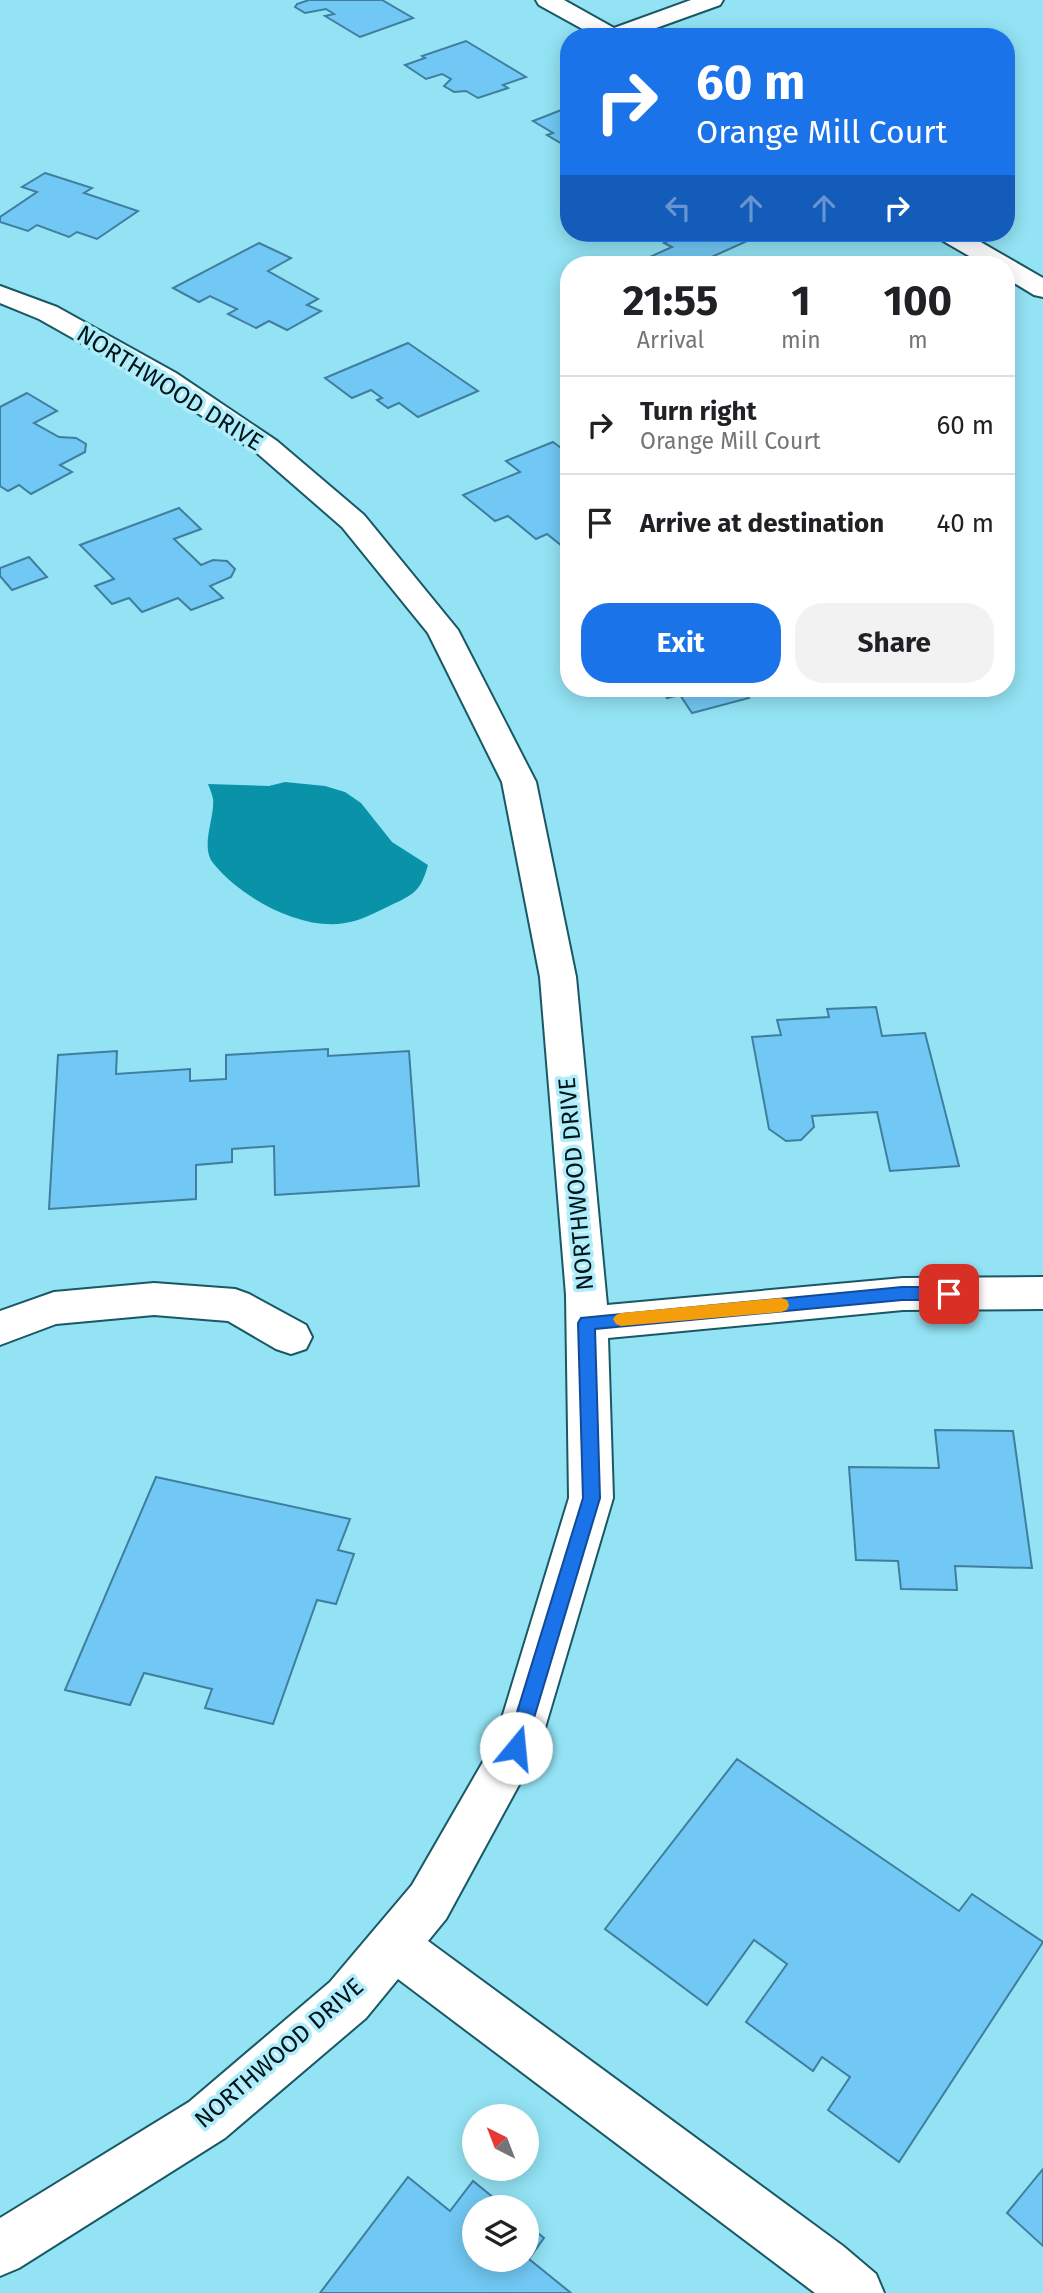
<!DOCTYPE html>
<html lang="en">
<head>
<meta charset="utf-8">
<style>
  :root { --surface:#fff; --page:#f2f2f2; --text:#202124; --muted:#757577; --line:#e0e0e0; --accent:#1a73e8 }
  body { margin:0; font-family:"Fira Sans",sans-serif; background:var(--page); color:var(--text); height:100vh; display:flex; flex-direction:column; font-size:26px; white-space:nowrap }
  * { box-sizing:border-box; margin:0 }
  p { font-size:23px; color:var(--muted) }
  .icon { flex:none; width:38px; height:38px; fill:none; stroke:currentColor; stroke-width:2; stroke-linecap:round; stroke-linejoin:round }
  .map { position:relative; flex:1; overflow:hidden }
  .panel { position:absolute; left:560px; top:256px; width:455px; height:441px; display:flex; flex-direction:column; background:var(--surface); border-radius:28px; box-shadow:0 4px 18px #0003 }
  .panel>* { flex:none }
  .top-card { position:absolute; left:560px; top:28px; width:455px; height:214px; border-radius:28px; box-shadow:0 4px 18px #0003; background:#1a73e8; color:#fff; overflow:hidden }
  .needle { width:46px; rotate:318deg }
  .fabs { position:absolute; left:462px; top:2104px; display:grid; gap:14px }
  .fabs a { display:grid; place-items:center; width:77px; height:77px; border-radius:50%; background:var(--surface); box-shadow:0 4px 18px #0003; font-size:35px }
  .pin { position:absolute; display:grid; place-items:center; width:60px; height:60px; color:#fff; margin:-30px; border-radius:14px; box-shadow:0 4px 10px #0006 }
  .me { position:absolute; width:77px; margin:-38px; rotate:17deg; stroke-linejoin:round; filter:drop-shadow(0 0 5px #0008) }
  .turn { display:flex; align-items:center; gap:24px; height:147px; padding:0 21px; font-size:32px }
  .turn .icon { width:91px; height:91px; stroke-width:2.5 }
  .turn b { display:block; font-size:49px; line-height:60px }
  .lanes { display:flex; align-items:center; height:66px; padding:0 21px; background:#0003; justify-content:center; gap:35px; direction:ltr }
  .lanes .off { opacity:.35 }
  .eta { display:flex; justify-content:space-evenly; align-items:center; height:119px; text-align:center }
  .eta b { font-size:42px; font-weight:700; line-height:49px }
  .action { display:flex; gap:14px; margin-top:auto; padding:14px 21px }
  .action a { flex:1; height:80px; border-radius:28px; background:var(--accent); color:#fff; font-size:28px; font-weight:700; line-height:80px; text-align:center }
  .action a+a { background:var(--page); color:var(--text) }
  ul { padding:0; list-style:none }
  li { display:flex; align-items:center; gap:21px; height:98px; padding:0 21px; border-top:2px solid var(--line) }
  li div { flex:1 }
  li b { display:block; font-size:26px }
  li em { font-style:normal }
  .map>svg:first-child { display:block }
</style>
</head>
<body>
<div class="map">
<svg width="1043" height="2293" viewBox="0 0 1043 2293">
  <rect width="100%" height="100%" fill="#93e3f4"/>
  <path fill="#0a93a8" d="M285,782L325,786L345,792L361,803L392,842L428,865C420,894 412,895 385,908C373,914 359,921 345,923C301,931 240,897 213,863C200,846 215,818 213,799C212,794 210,789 208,784L269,786Z"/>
  <g fill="#71c8f4" stroke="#3f7e9e" stroke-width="2">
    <path d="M309,0H382L413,18L360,37L325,16L334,14L326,9L305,13L295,7L297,4Z"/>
    <path d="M466,41L526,77L503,85L508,88L478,98L466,91L454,92L444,86L451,79L442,74L426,79L405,65L425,58L422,56Z"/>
    <path d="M569,107V148L547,135L553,133L533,121Z"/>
    <path d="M45,173L92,188L84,193L138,211L97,239L77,232L69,237L37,225L28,231L0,222V217L37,192L22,187Z"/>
    <path d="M673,233H765L696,264H647L641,261L672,247L664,243L679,236Z"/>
    <path d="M259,243L291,258L268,271L318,299L307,305L321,311L287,330L269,321L256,328L228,314L237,309L210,296L199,302L173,288Z"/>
    <path d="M408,343L478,391L418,417L399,403L388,408L377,400L382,398L371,390L352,398L325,378Z"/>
    <path d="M27,393L57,411L34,423L59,437L76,438L86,444L85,452L60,465L72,472L31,494L19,485L8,491L0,486V407Z"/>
    <path d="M553,442L569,454V543L562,546L547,534L536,539L508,516L495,521L463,495L520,472L506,461Z"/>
    <path d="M179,508L201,529L174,539L201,565L213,560L227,561L235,569L231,577L210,586L223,598L191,610L178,598L142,612L129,598L112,604L95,586L114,579L80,545Z"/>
    <path d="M29,557L47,577L12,590L0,576V568Z"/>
    <path d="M660,688H742L749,698L692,713L680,695L667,698Z"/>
    <path d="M876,1007L882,1036L925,1033L959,1166L890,1171L877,1112L812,1116L814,1127L801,1140L786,1141L769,1129L752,1037L781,1035L777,1020L829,1017L827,1009Z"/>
    <path d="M328,1049V1056L409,1051L419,1186L275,1195L274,1146L232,1149V1162L196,1165V1199L49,1209L58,1055L117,1051L116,1074L190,1069V1081L226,1079V1055Z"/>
    <path d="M935,1430L1013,1431L1032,1568L955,1566L957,1590L901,1589L898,1561L856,1560L849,1467L939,1468Z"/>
    <path d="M156,1477L350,1519L338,1550L354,1554L336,1604L317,1600L273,1724L205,1708L212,1689L144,1673L130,1705L65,1690Z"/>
    <path d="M737,1759L959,1911L972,1894L1043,1942L899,2162L828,2110L850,2077L822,2057L813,2071L746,2022L787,1964L754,1940L707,2005L605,1929Z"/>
    <path d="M1043,2169V2246L1007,2213Z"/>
    <path d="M408,2177L450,2211L473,2181L505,2207H474V2259H527V2224L544,2238L529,2259L571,2293H320Z"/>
  </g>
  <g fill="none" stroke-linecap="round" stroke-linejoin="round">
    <g stroke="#195864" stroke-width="4">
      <g id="minor">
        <path d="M536,0H564L614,28L691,0H723L720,5L631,37H597L539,5Z"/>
        <path d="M934,233H965L1043,278V297L1034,295L1006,278V264H983L938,238Z"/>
        <path d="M0,286L57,307L176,373L277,441L364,515L458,630L536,782L576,977L607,1305L903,1278L1043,1277V1309L903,1310L608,1338L613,1498L539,1748L446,1919L428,1941L843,2246L876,2274L884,2293H815L398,1979L366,2018L225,2138L19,2268L0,2276V2218L189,2102L330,1982L412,1885L495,1741L569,1498L566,1295L540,977L502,782L428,633L342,527L257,453L156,385L39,319L0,303Z"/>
        <path d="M154,1283L235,1289L249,1294L306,1325L312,1337L306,1349L291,1354L276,1349L228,1321L154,1315L56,1324L0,1345V1311L54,1292Z"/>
      </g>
    </g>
    <use href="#minor" fill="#fff" fill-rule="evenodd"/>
  </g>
  <path fill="#1a73e8" stroke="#114b97" stroke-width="2" d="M902,1287H949L955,1289L958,1294L955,1298L949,1300H902L595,1329L600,1498L525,1748L523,1754L516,1757L509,1754L506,1748L583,1498L578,1323L581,1318Z"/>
  <path fill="#f59e0b" d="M781,1298L787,1300L789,1305L787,1310L781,1312L621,1326L616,1324L613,1319L616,1315L621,1313Z"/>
  <g text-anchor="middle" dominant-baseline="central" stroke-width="7" stroke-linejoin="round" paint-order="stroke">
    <g font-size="24" fill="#001419" stroke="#afedfb">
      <text transform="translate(170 388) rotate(32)">NORTHWOOD DRIVE</text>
      <text transform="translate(576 1184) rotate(-95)">NORTHWOOD DRIVE</text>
      <text transform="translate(279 2053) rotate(-41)">NORTHWOOD DRIVE</text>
    </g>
  </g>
</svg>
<div class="fabs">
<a><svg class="needle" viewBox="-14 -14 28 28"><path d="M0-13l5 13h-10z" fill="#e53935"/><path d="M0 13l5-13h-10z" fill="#757577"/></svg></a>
<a><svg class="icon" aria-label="layers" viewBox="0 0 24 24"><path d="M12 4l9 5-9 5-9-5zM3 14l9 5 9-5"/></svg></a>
</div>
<div class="pin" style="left:949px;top:1294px;background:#d93025"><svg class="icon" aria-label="arrive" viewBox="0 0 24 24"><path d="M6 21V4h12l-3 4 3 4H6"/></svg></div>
<svg class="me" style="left:516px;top:1748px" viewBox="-20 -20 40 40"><circle r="19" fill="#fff"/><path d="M0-13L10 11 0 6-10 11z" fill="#1a73e8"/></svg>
<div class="top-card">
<div class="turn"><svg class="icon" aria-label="right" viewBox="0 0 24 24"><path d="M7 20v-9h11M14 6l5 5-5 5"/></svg><div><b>60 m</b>Orange Mill Court</div></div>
<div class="lanes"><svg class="icon off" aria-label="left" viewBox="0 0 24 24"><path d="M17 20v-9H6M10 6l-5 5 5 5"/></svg><svg class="icon off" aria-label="ahead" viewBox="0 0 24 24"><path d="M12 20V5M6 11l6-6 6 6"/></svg><svg class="icon off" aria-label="ahead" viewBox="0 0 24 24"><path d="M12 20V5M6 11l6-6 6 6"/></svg><svg class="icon" aria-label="right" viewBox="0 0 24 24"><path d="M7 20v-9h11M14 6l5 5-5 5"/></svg></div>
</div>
<section class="panel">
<div class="eta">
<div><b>21:55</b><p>Arrival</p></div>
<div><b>1</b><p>min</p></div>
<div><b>100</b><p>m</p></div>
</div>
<ul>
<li><svg class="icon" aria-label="right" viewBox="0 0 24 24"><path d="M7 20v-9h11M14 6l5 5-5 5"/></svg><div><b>Turn right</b><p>Orange Mill Court</p></div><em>60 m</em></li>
<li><svg class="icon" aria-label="arrive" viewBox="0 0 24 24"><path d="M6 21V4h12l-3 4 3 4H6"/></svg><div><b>Arrive at destination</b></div><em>40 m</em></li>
</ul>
<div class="action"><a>Exit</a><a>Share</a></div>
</section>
</div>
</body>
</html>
